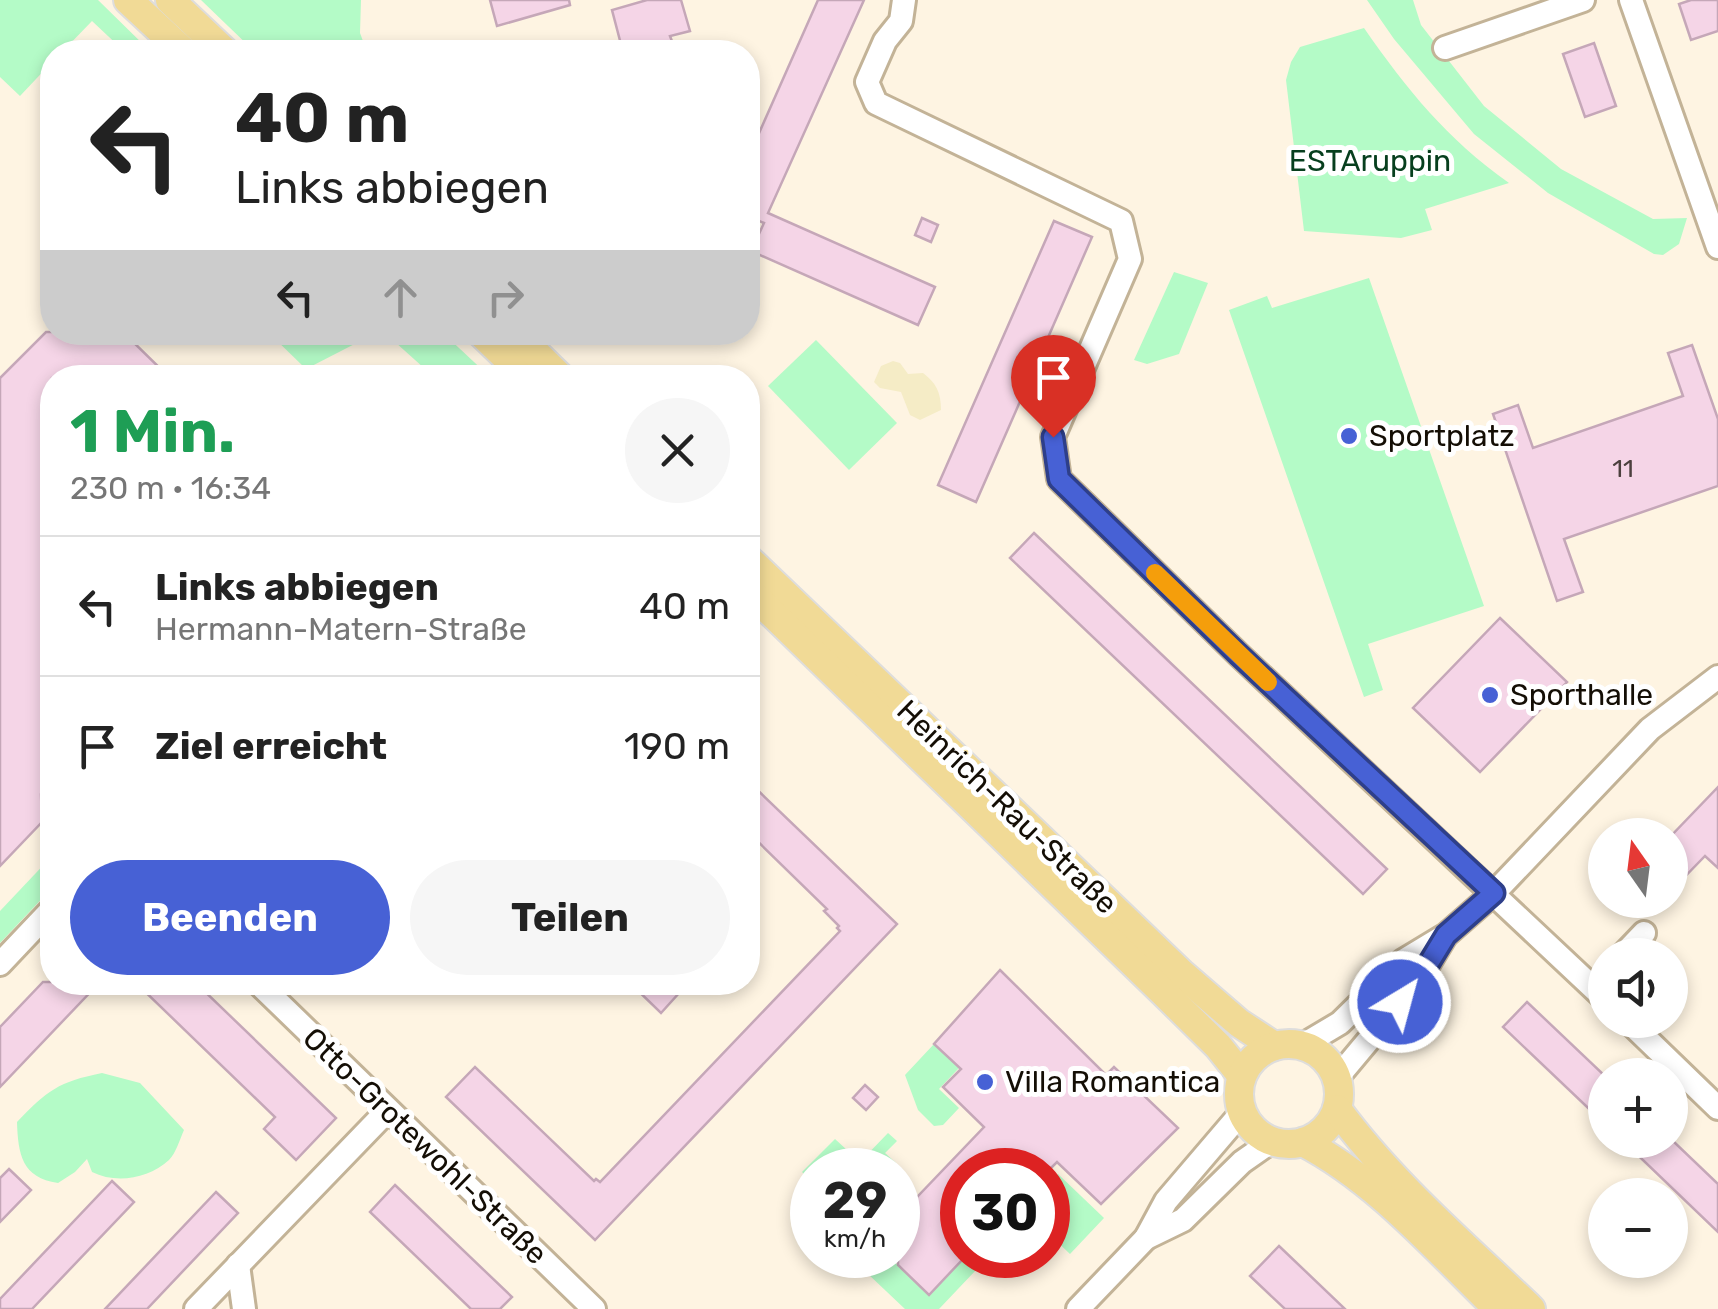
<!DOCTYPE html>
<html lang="de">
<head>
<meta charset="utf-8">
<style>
  :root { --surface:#fff; --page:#f6f6f6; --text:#222; --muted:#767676; --line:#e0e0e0; --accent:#4761d5 }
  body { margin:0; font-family:Rubik,sans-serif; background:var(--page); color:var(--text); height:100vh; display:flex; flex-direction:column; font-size:38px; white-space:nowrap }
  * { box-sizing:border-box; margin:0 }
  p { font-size:32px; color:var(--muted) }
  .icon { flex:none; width:55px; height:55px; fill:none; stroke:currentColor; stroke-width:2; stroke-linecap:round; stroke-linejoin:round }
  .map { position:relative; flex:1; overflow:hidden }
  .sheet { position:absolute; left:40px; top:365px; width:720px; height:630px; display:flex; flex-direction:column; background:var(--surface); border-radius:40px; box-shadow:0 5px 15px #0003 }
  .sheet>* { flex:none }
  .guide { position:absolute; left:40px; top:40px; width:720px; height:305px; border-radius:40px; box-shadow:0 5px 15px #0003; background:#fff; color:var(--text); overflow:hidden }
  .needle { width:65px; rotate:346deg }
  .controls { position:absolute; left:1588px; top:818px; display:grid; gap:20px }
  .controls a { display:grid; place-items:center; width:100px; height:100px; border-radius:50%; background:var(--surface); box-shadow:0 5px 15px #0003; font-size:50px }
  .speed { position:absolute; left:790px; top:1148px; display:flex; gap:20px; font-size:50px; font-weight:700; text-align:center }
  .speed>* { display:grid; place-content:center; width:130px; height:130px; border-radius:50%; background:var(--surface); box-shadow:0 5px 15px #0003; line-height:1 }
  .speed small { font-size:25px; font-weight:400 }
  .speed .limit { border:15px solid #d22; background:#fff; color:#111 }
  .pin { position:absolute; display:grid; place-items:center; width:85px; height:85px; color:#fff; margin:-102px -42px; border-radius:50% 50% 50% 0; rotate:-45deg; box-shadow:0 0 10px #0007 }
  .pin .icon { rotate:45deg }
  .me { position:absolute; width:110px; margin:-55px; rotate:37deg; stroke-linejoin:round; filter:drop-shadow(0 0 8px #0008) }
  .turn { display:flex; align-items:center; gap:35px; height:210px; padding:0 30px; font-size:45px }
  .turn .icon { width:130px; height:130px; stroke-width:2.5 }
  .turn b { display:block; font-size:70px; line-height:85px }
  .lanes { display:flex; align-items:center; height:95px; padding:0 30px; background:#0003; justify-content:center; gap:50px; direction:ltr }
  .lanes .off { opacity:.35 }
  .round { display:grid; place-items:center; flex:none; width:105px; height:105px; border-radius:52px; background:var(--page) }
  .overview { display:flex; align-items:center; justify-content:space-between; height:170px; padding:0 30px }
  h1 { font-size:60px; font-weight:700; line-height:75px; color:#1e9e55 }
  .primary-button { display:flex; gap:20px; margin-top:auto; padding:20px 30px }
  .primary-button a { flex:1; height:115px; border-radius:60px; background:var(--accent); color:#fff; font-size:40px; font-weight:700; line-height:115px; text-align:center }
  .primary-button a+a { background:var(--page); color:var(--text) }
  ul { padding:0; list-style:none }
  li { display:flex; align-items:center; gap:30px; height:140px; padding:0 30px; border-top:2px solid var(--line) }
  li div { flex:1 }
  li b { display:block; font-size:38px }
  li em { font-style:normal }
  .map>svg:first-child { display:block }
</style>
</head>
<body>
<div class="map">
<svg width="1718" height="1309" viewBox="0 0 1718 1309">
  <rect width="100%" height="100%" fill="#fef4e2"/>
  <g fill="#b4fbc7">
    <path d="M0,0H98L151,52H125L92,21L62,52H52V62L20,96L0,77Z"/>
    <path d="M201,0H361L360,33L367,52H255Z"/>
    <path d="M1367,0H1413L1421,25L1484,106L1561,169L1653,219L1687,218L1679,244L1663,255L1654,254L1548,193L1474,134L1394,39Z"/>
    <path d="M1364,28C1408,91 1446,138 1509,183L1425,209L1432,230L1401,238L1304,231L1286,80L1291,62L1300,47Z"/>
    <path d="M1174,272L1208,283L1179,354L1147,364L1134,360Z"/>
    <path d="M1369,278L1484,606L1368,644L1383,690L1364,697L1229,310L1267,296L1272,308Z"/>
    <path d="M269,333H376L306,369Z"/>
    <path d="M385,333H443L490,377H434Z"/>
    <path d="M816,340L897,423L849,470L768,386Z"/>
    <path d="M52,856V888L0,943V911Z"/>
    <path d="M934,1044L959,1068L939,1089L959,1108L943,1125L934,1126L918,1110L905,1075Z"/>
    <path d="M102,1073L140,1083L184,1130C180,1139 176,1153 169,1160C148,1179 116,1184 92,1172L87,1159L75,1172L58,1183C22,1178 18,1154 17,1122C48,1090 58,1082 102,1073Z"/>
    <path d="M888,1133L897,1141L885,1153L896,1163L889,1170H812V1182L802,1172L835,1139L860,1162Z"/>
    <path d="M1058,1174L1104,1218L1070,1254L1048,1233V1185Z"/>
    <path d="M848,1255H887L929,1295L964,1258L976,1270L939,1309H905Z"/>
  </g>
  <path fill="#f5ecc6" d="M893,361L900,363L908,374L923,373C936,383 941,392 941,410L920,420L910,415L901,392L880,388L874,382L881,366Z"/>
  <g fill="#f5d5e7" stroke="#c5a7b8" stroke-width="2.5">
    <path d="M490,0H569L570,5L497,26Z"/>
    <path d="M647,0H681L690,31L670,36L673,44L644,52H623L612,10Z"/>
    <path d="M818,0H864L768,213L935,287L918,325L751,251L764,223L748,216V158Z"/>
    <path d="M1691,0H1718V31L1691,40L1679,4Z"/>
    <path d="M1594,43L1616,106L1585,117L1563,54Z"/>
    <path d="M922,218L938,225L931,242L915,235Z"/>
    <path d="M1054,221L1092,237L976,502L938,485Z"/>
    <path d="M46,332H123L170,378H52V782L41,794L42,822L0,866V378Z"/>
    <path d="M1692,345L1718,419V486L1564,539L1583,592L1557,601L1493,414L1518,405L1533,448L1683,396L1668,353Z"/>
    <path d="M1034,533L1387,869L1363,894L1010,558Z"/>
    <path d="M1500,618L1567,682L1480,772L1413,708Z"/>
    <path d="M748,781L897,924L595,1240L446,1097L475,1067L594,1181L596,1179L600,1182L840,931L837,928L839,926L824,911L827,909L748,832Z"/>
    <path d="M1718,787V868L1705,856L1670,892V837Z"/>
    <path d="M1000,970L1106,1075L1114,1067L1178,1128L1101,1204L1057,1162L1049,1170H962V1260L929,1295L898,1265V1217L984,1127L943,1087L961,1069L934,1044Z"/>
    <path d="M43,982H100L0,1087V1027Z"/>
    <path d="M135,982H195L336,1118L296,1160L264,1129L275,1117Z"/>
    <path d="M629,982H689L661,1013Z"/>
    <path d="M1527,1002L1605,1076V1124L1503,1027Z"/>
    <path d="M865,1085L878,1097L866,1110L853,1098Z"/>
    <path d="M1622,1140H1672L1718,1184V1232Z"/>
    <path d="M9,1169L31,1190L0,1222V1178Z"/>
    <path d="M112,1181L134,1202L32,1309H0V1299Z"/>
    <path d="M395,1185L512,1297L500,1309H471L370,1212Z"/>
    <path d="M216,1192L238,1213L147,1309H105Z"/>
    <path d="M1279,1246L1345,1309H1285L1250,1276Z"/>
  </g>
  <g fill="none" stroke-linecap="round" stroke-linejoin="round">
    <g stroke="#c3b397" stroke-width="28">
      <g id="minor">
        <path d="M904,0L901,21L885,41L867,82L876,103L1121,221L1130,259L1053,437L1059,479L1238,654L1605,999"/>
        <path d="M1631,0L1718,247"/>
        <path d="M1445,48L1583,0"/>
        <path d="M1623,955L1644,933"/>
        <path d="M0,964L52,909"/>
        <path d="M257,982L594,1309"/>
        <path d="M1627,1020L1718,1108"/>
        <path d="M1303,1045L1340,1023L1403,961L1446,935L1494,893L1650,729L1718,677"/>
        <path d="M1337,1078L1418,981L1444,938"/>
        <path d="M1146,1238L1183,1220L1242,1162L1272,1141"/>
        <path d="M238,1265L244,1309"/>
        <path d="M196,1309L388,1110"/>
        <path d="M1078,1309L1146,1238L1166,1201L1242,1112"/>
      </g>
    </g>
    <g stroke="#dedddc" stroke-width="32">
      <g id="major">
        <path d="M128,0L184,52"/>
        <path d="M170,0L225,52"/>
        <path d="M480,332L528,378"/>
        <path d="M514,332L561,378"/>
        <path d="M748,559L1181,973L1239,1023L1274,1046"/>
        <path d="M748,590L1163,992L1218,1046L1242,1076"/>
        <circle cx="1289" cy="1094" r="50"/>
        <path d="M1337,1109C1392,1184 1464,1245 1531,1309"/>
        <path d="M1303,1142C1378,1181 1437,1250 1498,1309"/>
      </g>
    </g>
    <use href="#minor" stroke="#fff" stroke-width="22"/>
    <use href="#major" stroke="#f1da96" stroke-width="28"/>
  </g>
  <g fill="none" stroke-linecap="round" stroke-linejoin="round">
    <g stroke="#2e3f8a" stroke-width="25">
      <path id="route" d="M1053,437L1059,479L1238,654L1494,893L1446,935L1418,981L1400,1002"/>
    </g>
    <use href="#route" stroke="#4761d5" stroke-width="18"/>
    <path stroke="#f59e0b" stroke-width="18" d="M1155,573L1268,682"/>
  </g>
  <g fill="#4761d5" stroke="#fff" stroke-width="4">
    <circle cx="1349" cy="436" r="10"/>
    <circle cx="1490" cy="695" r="10"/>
    <circle cx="985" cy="1082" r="10"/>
  </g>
  <g text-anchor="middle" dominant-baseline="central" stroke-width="10" stroke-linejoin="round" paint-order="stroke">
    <g font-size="25" fill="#4c403e">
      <text x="1623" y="468">11</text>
    </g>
    <g font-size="30" fill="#073f1e" stroke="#fff">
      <text x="1370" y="161">ESTAruppin</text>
    </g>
    <g font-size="30" fill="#140e05" stroke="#fff" text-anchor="start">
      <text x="1369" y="436">Sportplatz</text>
      <text x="1510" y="695">Sporthalle</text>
      <text x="1005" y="1082">Villa Romantica</text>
    </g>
    <g font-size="30" fill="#140e05" stroke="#fff">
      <text transform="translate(1007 807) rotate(44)">Heinrich-Rau-Straße</text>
      <text transform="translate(425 1146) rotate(44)">Otto-Grotewohl-Straße</text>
    </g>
  </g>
</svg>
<div class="controls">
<a><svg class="needle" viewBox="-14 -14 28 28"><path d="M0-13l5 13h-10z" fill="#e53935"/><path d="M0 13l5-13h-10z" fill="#767676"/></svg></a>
<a><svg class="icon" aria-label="sound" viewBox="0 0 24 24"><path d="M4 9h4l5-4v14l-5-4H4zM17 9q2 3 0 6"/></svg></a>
<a>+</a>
<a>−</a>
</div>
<div class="speed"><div>29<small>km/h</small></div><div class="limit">30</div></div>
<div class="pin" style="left:1053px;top:437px;background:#d93025"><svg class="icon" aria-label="arrive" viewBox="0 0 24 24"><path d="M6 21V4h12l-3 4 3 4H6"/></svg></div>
<svg class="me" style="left:1400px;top:1002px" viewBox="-20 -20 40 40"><circle r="17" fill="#4761d5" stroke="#fff" stroke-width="3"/><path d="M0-11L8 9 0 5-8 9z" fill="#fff"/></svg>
<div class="guide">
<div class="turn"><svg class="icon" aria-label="left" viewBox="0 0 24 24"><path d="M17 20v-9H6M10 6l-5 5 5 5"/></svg><div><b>40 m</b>Links abbiegen</div></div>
<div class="lanes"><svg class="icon" aria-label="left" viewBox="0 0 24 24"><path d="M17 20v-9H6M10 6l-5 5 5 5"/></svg><svg class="icon off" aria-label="ahead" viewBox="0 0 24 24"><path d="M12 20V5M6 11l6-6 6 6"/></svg><svg class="icon off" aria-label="right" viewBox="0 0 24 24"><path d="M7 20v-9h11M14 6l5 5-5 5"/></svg></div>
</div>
<section class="sheet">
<div class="overview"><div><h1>1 Min.</h1><p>230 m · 16:34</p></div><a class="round"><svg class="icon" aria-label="close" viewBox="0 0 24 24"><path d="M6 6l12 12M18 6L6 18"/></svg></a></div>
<ul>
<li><svg class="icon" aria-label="left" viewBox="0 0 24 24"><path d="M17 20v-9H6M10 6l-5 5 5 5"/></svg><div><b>Links abbiegen</b><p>Hermann-Matern-Straße</p></div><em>40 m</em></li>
<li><svg class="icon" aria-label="arrive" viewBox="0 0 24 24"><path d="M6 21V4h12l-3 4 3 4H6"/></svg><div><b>Ziel erreicht</b></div><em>190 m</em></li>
</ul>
<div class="primary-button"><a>Beenden</a><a>Teilen</a></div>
</section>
</div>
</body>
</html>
